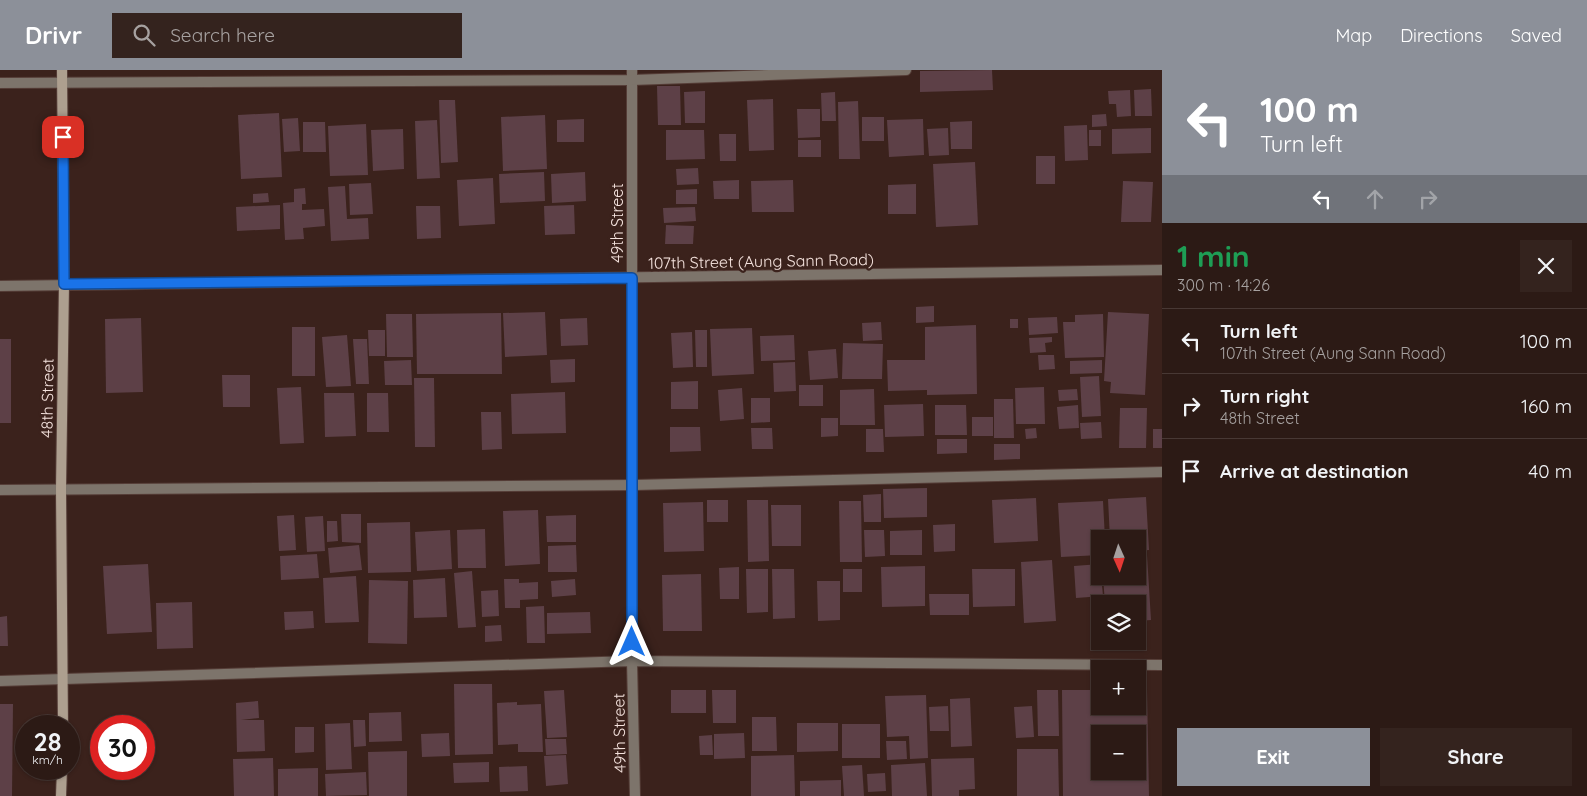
<!DOCTYPE html>
<html lang="en">
<head>
<meta charset="utf-8">
<style>
  :root { --surface:#2c1a15; --page:#34231e; --text:#f1f3f6; --muted:#a6a1a0; --line:#483834; --accent:#8c9099 }
  body { margin:0; font-family:Quicksand,sans-serif; background:var(--page); color:var(--text); height:100vh; display:flex; flex-direction:column; font-size:19px; white-space:nowrap }
  * { box-sizing:border-box; margin:0 }
  p { font-size:16px; color:var(--muted) }
  .icon { flex:none; width:28px; height:28px; fill:none; stroke:currentColor; stroke-width:2; stroke-linecap:round; stroke-linejoin:round }
  .map { position:relative; flex:1; overflow:hidden }
  .panel { display:flex; flex-direction:column; background:var(--surface); width:425px }
  .panel>* { flex:none }
  .hud { background:#8c9099; color:#fff; overflow:hidden }
  .needle { width:32px; rotate:177deg }
  .controls { position:absolute; left:1091px; top:460px; display:grid; gap:10px }
  .controls a { display:grid; place-items:center; width:55px; height:55px; border-radius:0px; background:var(--surface); box-shadow:0 1px 4px #0004,0 0 0 1px var(--line); font-size:25px }
  .speed { position:absolute; left:15px; top:645px; display:flex; gap:10px; font-size:25px; font-weight:700; text-align:center }
  .speed>* { display:grid; place-content:center; width:65px; height:65px; border-radius:50%; background:var(--surface); box-shadow:0 1px 4px #0004,0 0 0 1px var(--line); line-height:1 }
  .speed small { font-size:12px; font-weight:400 }
  .speed .limit { border:8px solid #d22; background:#fff; color:#111 }
  .pin { position:absolute; display:grid; place-items:center; width:42px; height:42px; color:#fff; margin:-21px; border-radius:10px; box-shadow:0 2px 8px #0006 }
  .me { position:absolute; width:55px; margin:-28px; rotate:0deg; stroke-linejoin:round; filter:drop-shadow(0 0 4px #0008) }
  .turn { display:flex; align-items:center; gap:18px; height:105px; padding:0 15px; font-size:22px }
  .turn .icon { width:65px; height:65px; stroke-width:2.5 }
  .turn b { display:block; font-size:35px; line-height:42px }
  .lanes { display:flex; align-items:center; height:48px; padding:0 15px; background:#0003; justify-content:center; gap:25px; direction:ltr }
  .lanes .off { opacity:.35 }
  .round { display:grid; place-items:center; flex:none; width:52px; height:52px; border-radius:0px; background:var(--page) }
  .head { display:flex; align-items:center; justify-content:space-between; height:85px; padding:0 15px }
  h1 { font-size:30px; font-weight:700; line-height:38px; color:#1e9e55 }
  .button { display:flex; gap:10px; margin-top:auto; padding:10px 15px }
  .button a { flex:1; height:58px; border-radius:0px; background:var(--accent); color:#fff; font-size:20px; font-weight:700; line-height:58px; text-align:center }
  .button a+a { background:var(--page); color:var(--text) }
  ul { padding:0; list-style:none }
  li { display:flex; align-items:center; gap:15px; height:65px; padding:0 15px; border-top:1px solid var(--line) }
  li div { flex:1 }
  li b { display:block; font-size:19px }
  li em { font-style:normal }
  header { display:flex; align-items:center; gap:30px; box-sizing:border-box; height:70px; padding:0 25px; background:var(--accent); color:#fff }
  header strong { font-size:24px }
  nav { display:flex; gap:28px; margin-inline-start:auto; font-size:18px }
  .search { width:350px; height:45px; background:var(--page); display:flex; align-items:center; gap:12px; box-sizing:border-box; padding:0 18px; border-radius:0px; color:var(--muted); font-size:19px }
  main { display:flex; flex:1; min-height:0 }
  .map>svg:first-child { display:block }
</style>
</head>
<body>
<header>
<strong>Drivr</strong>
<div class="search"><svg class="icon" aria-label="search" viewBox="0 0 24 24"><circle cx="10" cy="10" r="6"/><path d="M15 15l6 6"/></svg>Search here</div>
<nav><a>Map</a><a>Directions</a><a>Saved</a></nav>
</header>
<main>
<div class="map">
<svg width="1162" height="726" viewBox="0 0 1162 726">
  <rect width="100%" height="100%" fill="#3b221c"/>
  <g fill="#5d4047" fill-rule="evenodd">
    <path d="M992,0L993,20L920,22V1Z"/>
    <path d="M657,16H680L681,55H658Z"/>
    <path d="M1151,19L1152,46H1135L1134,20Z"/>
    <path d="M1130,20L1131,46L1117,47L1116,34H1109L1108,21Z"/>
    <path d="M705,21V53H685L684,22Z"/>
    <path d="M835,22L836,51H822L821,23Z"/>
    <path d="M773,29L774,80L749,81L747,30Z"/>
    <path d="M439,30H455L458,92L441,93Z"/>
    <path d="M858,31L860,89H839L838,32Z"/>
    <path d="M797,39H820V67L798,68Z"/>
    <path d="M279,43L282,107L241,109L238,45Z"/>
    <path d="M1106,44L1107,56L1092,57V45Z"/>
    <path d="M545,45L547,99L503,101L501,47Z"/>
    <rect x="862" y="47" width="22" height="24"/>
    <path d="M298,48L300,81L284,82L282,49Z"/>
    <path d="M584,49V72H557V50Z"/>
    <path d="M923,49L924,85L889,87L887,50Z"/>
    <path d="M437,50L440,108L417,109L415,51Z"/>
    <path d="M972,51V79H951L950,52Z"/>
    <path d="M303,52H325L326,82H303Z"/>
    <path d="M366,54L368,105L330,106L328,56Z"/>
    <path d="M1087,55L1088,90L1065,91L1064,56Z"/>
    <path d="M948,58L949,85L929,86L927,59Z"/>
    <path d="M1151,58V83L1112,84V59Z"/>
    <path d="M403,59L404,99L373,101L371,60Z"/>
    <path d="M666,60H704L705,89L666,90Z"/>
    <rect x="1089" y="60" width="12" height="16"/>
    <path d="M719,64H736V91H720Z"/>
    <rect x="798" y="70" width="23" height="17"/>
    <rect x="1036" y="86" width="19" height="28"/>
    <path d="M975,92L978,155L936,157L933,94Z"/>
    <path d="M698,98L699,114L677,115L676,99Z"/>
    <path d="M544,102L545,131L500,133L499,104Z"/>
    <path d="M585,102L586,131L552,133L551,104Z"/>
    <path d="M493,108L495,154L459,156L457,110Z"/>
    <path d="M739,110V129H714L713,111Z"/>
    <path d="M793,110L794,142H752L751,111Z"/>
    <path d="M1123,111L1153,112L1151,152H1121Z"/>
    <path d="M371,113L373,144L350,145L349,114Z"/>
    <path d="M916,114V144H888V115Z"/>
    <path d="M345,116L347,149L368,148L369,169L331,171L328,117Z"/>
    <path d="M305,118L306,134H302V140L324,139L325,156L303,158L304,169L285,170L283,133L294,132V119Z"/>
    <path d="M697,119V134H676V120Z"/>
    <path d="M268,123L269,132L253,133V124Z"/>
    <path d="M280,135V159L237,161L236,137Z"/>
    <path d="M574,135L575,164L545,165L544,136Z"/>
    <path d="M416,136H440L441,168L417,169Z"/>
    <path d="M695,137L696,151L664,153L663,138Z"/>
    <path d="M666,155L694,156L693,174H665Z"/>
    <path d="M934,236V252L916,253V237Z"/>
    <path d="M545,242L547,285L505,287L503,243Z"/>
    <path d="M1108,242L1149,244L1145,325L1110,323L1111,312L1104,311Z"/>
    <path d="M501,243L502,304H417L416,244Z"/>
    <path d="M386,244H412L413,287H387Z"/>
    <path d="M1103,244L1104,287L1065,288L1063,252H1075V245Z"/>
    <path d="M1057,247L1058,263L1029,265L1028,248Z"/>
    <path d="M141,248L143,322L106,323L105,249Z"/>
    <path d="M587,248L588,275L561,276L560,249Z"/>
    <rect x="1010" y="249" width="8" height="9"/>
    <path d="M881,252L882,270L863,271L862,253Z"/>
    <path d="M976,255L977,324L927,325V320L888,321L887,290H925V257Z"/>
    <rect x="292" y="257" width="23" height="49"/>
    <path d="M752,258L754,304L712,306L710,259Z"/>
    <path d="M368,260H385V286H369Z"/>
    <path d="M695,260H707V297H696Z"/>
    <path d="M692,262L693,297L673,298L671,263Z"/>
    <path d="M347,265L351,316L326,317L322,267Z"/>
    <path d="M794,265L795,290L761,291L760,266Z"/>
    <path d="M1052,267V272L1045,273L1046,282L1030,283L1029,268Z"/>
    <rect x="0" y="269" width="11" height="84"/>
    <path d="M353,269H367L369,314H356Z"/>
    <path d="M843,273L883,274L882,309H842Z"/>
    <path d="M836,279L838,308L810,310L808,281Z"/>
    <path d="M1038,285H1054L1055,299L1039,300Z"/>
    <path d="M575,289V312L551,313L550,290Z"/>
    <path d="M411,290L412,315H385L384,291Z"/>
    <path d="M1102,290V303L1070,304V291Z"/>
    <path d="M795,292L796,321L774,322L773,293Z"/>
    <path d="M222,305H250V337H223Z"/>
    <path d="M1099,306L1101,346L1082,347L1080,307Z"/>
    <path d="M414,308H434L435,377H415Z"/>
    <path d="M698,311V339H671V312Z"/>
    <rect x="799" y="315" width="24" height="21"/>
    <path d="M301,317L304,373L280,374L277,318Z"/>
    <path d="M1044,317L1045,354H1016L1015,318Z"/>
    <path d="M742,318L744,349L720,351L718,320Z"/>
    <path d="M874,319L875,355H840V320Z"/>
    <path d="M1077,319L1078,330L1059,331L1058,320Z"/>
    <path d="M565,322L566,363L512,364L511,324Z"/>
    <path d="M324,323H354L356,366L325,367Z"/>
    <path d="M367,323H388L389,362H367Z"/>
    <path d="M751,328H770V352L751,353Z"/>
    <path d="M994,329H1013L1014,368H994Z"/>
    <path d="M923,334L924,366L885,367L884,335Z"/>
    <path d="M935,335H966L967,365H935Z"/>
    <path d="M1078,335L1079,358L1059,359L1057,337Z"/>
    <path d="M1120,338H1147L1146,378H1119Z"/>
    <path d="M481,342H501L502,379L482,380Z"/>
    <rect x="972" y="347" width="21" height="19"/>
    <path d="M821,348H838V366L821,367Z"/>
    <path d="M1101,352L1102,368L1081,369L1080,353Z"/>
    <path d="M670,357H700L701,381L670,382Z"/>
    <path d="M751,358H772L773,379H752Z"/>
    <path d="M1036,358L1037,368L1026,369L1025,359Z"/>
    <path d="M866,359H883L884,382H866Z"/>
    <rect x="1153" y="359" width="9" height="19"/>
    <path d="M937,369H967V383L937,384Z"/>
    <path d="M994,374H1020V389L994,390Z"/>
    <path d="M927,418V447L884,448L883,419Z"/>
    <path d="M881,424V452H864L863,425Z"/>
    <path d="M1146,427L1149,480L1138,481V469H1110L1108,429Z"/>
    <path d="M1036,428L1038,471L994,473L992,430Z"/>
    <rect x="707" y="430" width="21" height="22"/>
    <path d="M747,430H768L769,491L748,492Z"/>
    <path d="M839,431H861L862,492H840Z"/>
    <path d="M1103,431L1105,469H1100V485L1061,487L1058,433Z"/>
    <path d="M703,432L704,481L664,482L663,433Z"/>
    <path d="M771,435H801V476H772Z"/>
    <path d="M538,440L540,494L505,496L503,441Z"/>
    <path d="M341,444H361V473L342,472Z"/>
    <path d="M294,445L296,480L279,481L277,446Z"/>
    <path d="M576,445V472H547L546,446Z"/>
    <path d="M323,446L325,481L307,482L305,447Z"/>
    <path d="M327,451H337L338,471L327,472Z"/>
    <path d="M410,452L411,502L368,503L367,453Z"/>
    <path d="M955,454V481L934,482L933,455Z"/>
    <path d="M485,459L486,498H458L457,460Z"/>
    <path d="M450,460L452,499L417,501L415,462Z"/>
    <path d="M864,460H884L885,486L865,487Z"/>
    <path d="M922,460V485H890V461Z"/>
    <path d="M359,475L362,500L330,503L328,478Z"/>
    <path d="M576,475L577,502H548V476Z"/>
    <path d="M317,484L319,508L281,510L280,486Z"/>
    <path d="M1147,485L1151,550L1138,551V534H1105L1103,506H1138V486Z"/>
    <path d="M1052,490L1056,551L1024,553L1021,492Z"/>
    <path d="M148,494L152,562L107,564L103,496Z"/>
    <path d="M1100,494L1103,526L1076,528L1074,496Z"/>
    <path d="M925,496V536L882,537L881,497Z"/>
    <path d="M739,497V529H720L719,498Z"/>
    <path d="M746,499H768V542L747,543Z"/>
    <path d="M772,499H794L795,548L773,549Z"/>
    <rect x="843" y="499" width="19" height="23"/>
    <path d="M972,499H1015V536L973,537Z"/>
    <path d="M472,501L476,557L458,558L454,503Z"/>
    <path d="M701,504L702,561H663L662,505Z"/>
    <path d="M356,506L359,552L325,553L323,508Z"/>
    <path d="M445,508L447,547L414,548L413,510Z"/>
    <path d="M504,509H519V513L538,512V529L520,530V538H505Z"/>
    <path d="M575,509L576,525L552,527L551,511Z"/>
    <path d="M369,510L408,511L407,574L368,573Z"/>
    <path d="M817,511H840V550L818,551Z"/>
    <path d="M498,520L499,546L482,547L481,521Z"/>
    <path d="M929,524H969V545H930Z"/>
    <path d="M192,532L193,578L157,579L156,533Z"/>
    <path d="M544,536L545,573H527L526,537Z"/>
    <path d="M313,541L314,558L285,560L284,542Z"/>
    <path d="M590,542L591,563L547,564V543Z"/>
    <path d="M7,546L8,576H0V547Z"/>
    <path d="M501,555L502,571L485,572V556Z"/>
    <path d="M454,614H492L493,684L455,685Z"/>
    <path d="M1138,619H1147L1149,726H1063L1062,620H1100V636H1138ZM1100,664H1138V701H1100Z"/>
    <path d="M564,620L567,667L547,668L544,621Z"/>
    <rect x="671" y="620" width="35" height="23"/>
    <path d="M712,620H736V653H713Z"/>
    <path d="M1037,620H1058L1059,666H1038Z"/>
    <path d="M926,625L928,688L910,689L909,666L887,667L885,626Z"/>
    <path d="M970,628L972,676L951,677L950,629Z"/>
    <path d="M258,631L259,648L241,650H264L265,681L237,682L236,633Z"/>
    <path d="M517,632V635L541,634L543,682H518V674L498,675L497,633Z"/>
    <path d="M0,634H13L12,726H0Z"/>
    <path d="M948,636L949,661H930L929,637Z"/>
    <path d="M1032,636L1034,667L1016,668L1014,637Z"/>
    <path d="M401,642L402,671L369,672V643Z"/>
    <path d="M752,647H776L777,681H752Z"/>
    <path d="M353,650H365L366,676L354,677Z"/>
    <path d="M350,653L352,699L326,700L325,654Z"/>
    <path d="M797,653H838V681L797,682Z"/>
    <rect x="842" y="654" width="38" height="34"/>
    <path d="M295,657H314V682L295,683Z"/>
    <path d="M449,663L450,686L422,687L421,664Z"/>
    <path d="M744,663L745,688L714,689V664Z"/>
    <path d="M712,665L713,685H700L699,666Z"/>
    <path d="M545,669H566L567,684L546,685Z"/>
    <path d="M886,671H906L907,689L887,690Z"/>
    <path d="M1017,679H1058L1059,726H1017Z"/>
    <path d="M407,681V726H369L368,682Z"/>
    <path d="M566,685L568,714L546,716L544,686Z"/>
    <path d="M794,685L795,726H751V686Z"/>
    <path d="M273,688L274,726H234L233,689Z"/>
    <path d="M974,688L975,719L959,720V726H932L931,689Z"/>
    <path d="M489,692V712L454,713L453,693Z"/>
    <path d="M925,693L927,726H892L891,695Z"/>
    <path d="M862,695L864,726H844L842,696Z"/>
    <path d="M527,696L528,721L500,722L499,697Z"/>
    <path d="M318,698V726H278V699Z"/>
    <path d="M366,702L367,725L326,726L325,704Z"/>
    <path d="M885,703L886,721L868,722L867,704Z"/>
    <path d="M841,710V726H800V711Z"/>
  </g>
  <g fill="none" stroke-linecap="round" stroke-linejoin="round">
    <g stroke="#553d37" stroke-width="12">
      <g id="street">
        <path d="M632,0V591L635,726"/>
        <path d="M0,13L632,10L906,0"/>
        <path d="M0,216L1162,200"/>
        <path d="M0,420L634,415L1162,402"/>
        <path d="M0,611L632,591L1162,595"/>
      </g>
    </g>
    <g stroke="#553d37" stroke-width="12">
      <g id="secondary">
        <path d="M62,0L64,214L61,419L63,656"/>
        <path d="M61,726L62,699"/>
      </g>
    </g>
    <use href="#street" stroke="#7d746b" stroke-width="10"/>
    <use href="#secondary" stroke="#ad9f8f" stroke-width="10"/>
  </g>
  <g fill="none" stroke-linecap="round" stroke-linejoin="round">
    <g stroke="#114b97" stroke-width="12">
      <path id="route" d="M63,67L64,214L632,208V572"/>
    </g>
    <use href="#route" stroke="#1a73e8" stroke-width="9"/>
  </g>
  <g text-anchor="middle" dominant-baseline="central" stroke-width="5" stroke-linejoin="round" paint-order="stroke">
    <g font-size="16" fill="#f4e2dd" stroke="#3b221c">
      <text transform="translate(617 153) rotate(-90)">49th Street</text>
      <text transform="translate(761 191) rotate(-1)">107th Street (Aung Sann Road)</text>
      <text transform="translate(47 328) rotate(-89)">48th Street</text>
      <text transform="translate(619 663) rotate(-91)">49th Street</text>
    </g>
  </g>
</svg>
<div class="controls">
<a><svg class="needle" viewBox="-14 -14 28 28"><path d="M0-13l5 13h-10z" fill="#e53935"/><path d="M0 13l5-13h-10z" fill="#a6a1a0"/></svg></a>
<a><svg class="icon" aria-label="layers" viewBox="0 0 24 24"><path d="M12 4l9 5-9 5-9-5zM3 14l9 5 9-5"/></svg></a>
<a>+</a>
<a>−</a>
</div>
<div class="speed"><div>28<small>km/h</small></div><div class="limit">30</div></div>
<div class="pin" style="left:63px;top:67px;background:#d93025"><svg class="icon" aria-label="arrive" viewBox="0 0 24 24"><path d="M6 21V4h12l-3 4 3 4H6"/></svg></div>
<svg class="me" style="left:632px;top:572px" viewBox="-20 -20 40 40"><path d="M0-17L14 15 0 8-14 15z" fill="#1a73e8" stroke="#fff" stroke-width="4"/></svg>
</div>
<section class="panel">
<div class="hud">
<div class="turn"><svg class="icon" aria-label="left" viewBox="0 0 24 24"><path d="M17 20v-9H6M10 6l-5 5 5 5"/></svg><div><b>100 m</b>Turn left</div></div>
<div class="lanes"><svg class="icon" aria-label="left" viewBox="0 0 24 24"><path d="M17 20v-9H6M10 6l-5 5 5 5"/></svg><svg class="icon off" aria-label="ahead" viewBox="0 0 24 24"><path d="M12 20V5M6 11l6-6 6 6"/></svg><svg class="icon off" aria-label="right" viewBox="0 0 24 24"><path d="M7 20v-9h11M14 6l5 5-5 5"/></svg></div>
</div>
<div class="head"><div><h1>1 min</h1><p>300 m · 14:26</p></div><a class="round"><svg class="icon" aria-label="close" viewBox="0 0 24 24"><path d="M6 6l12 12M18 6L6 18"/></svg></a></div>
<ul>
<li><svg class="icon" aria-label="left" viewBox="0 0 24 24"><path d="M17 20v-9H6M10 6l-5 5 5 5"/></svg><div><b>Turn left</b><p>107th Street (Aung Sann Road)</p></div><em>100 m</em></li>
<li><svg class="icon" aria-label="right" viewBox="0 0 24 24"><path d="M7 20v-9h11M14 6l5 5-5 5"/></svg><div><b>Turn right</b><p>48th Street</p></div><em>160 m</em></li>
<li><svg class="icon" aria-label="arrive" viewBox="0 0 24 24"><path d="M6 21V4h12l-3 4 3 4H6"/></svg><div><b>Arrive at destination</b></div><em>40 m</em></li>
</ul>
<div class="button"><a>Exit</a><a>Share</a></div>
</section>
</main>
</body>
</html>
